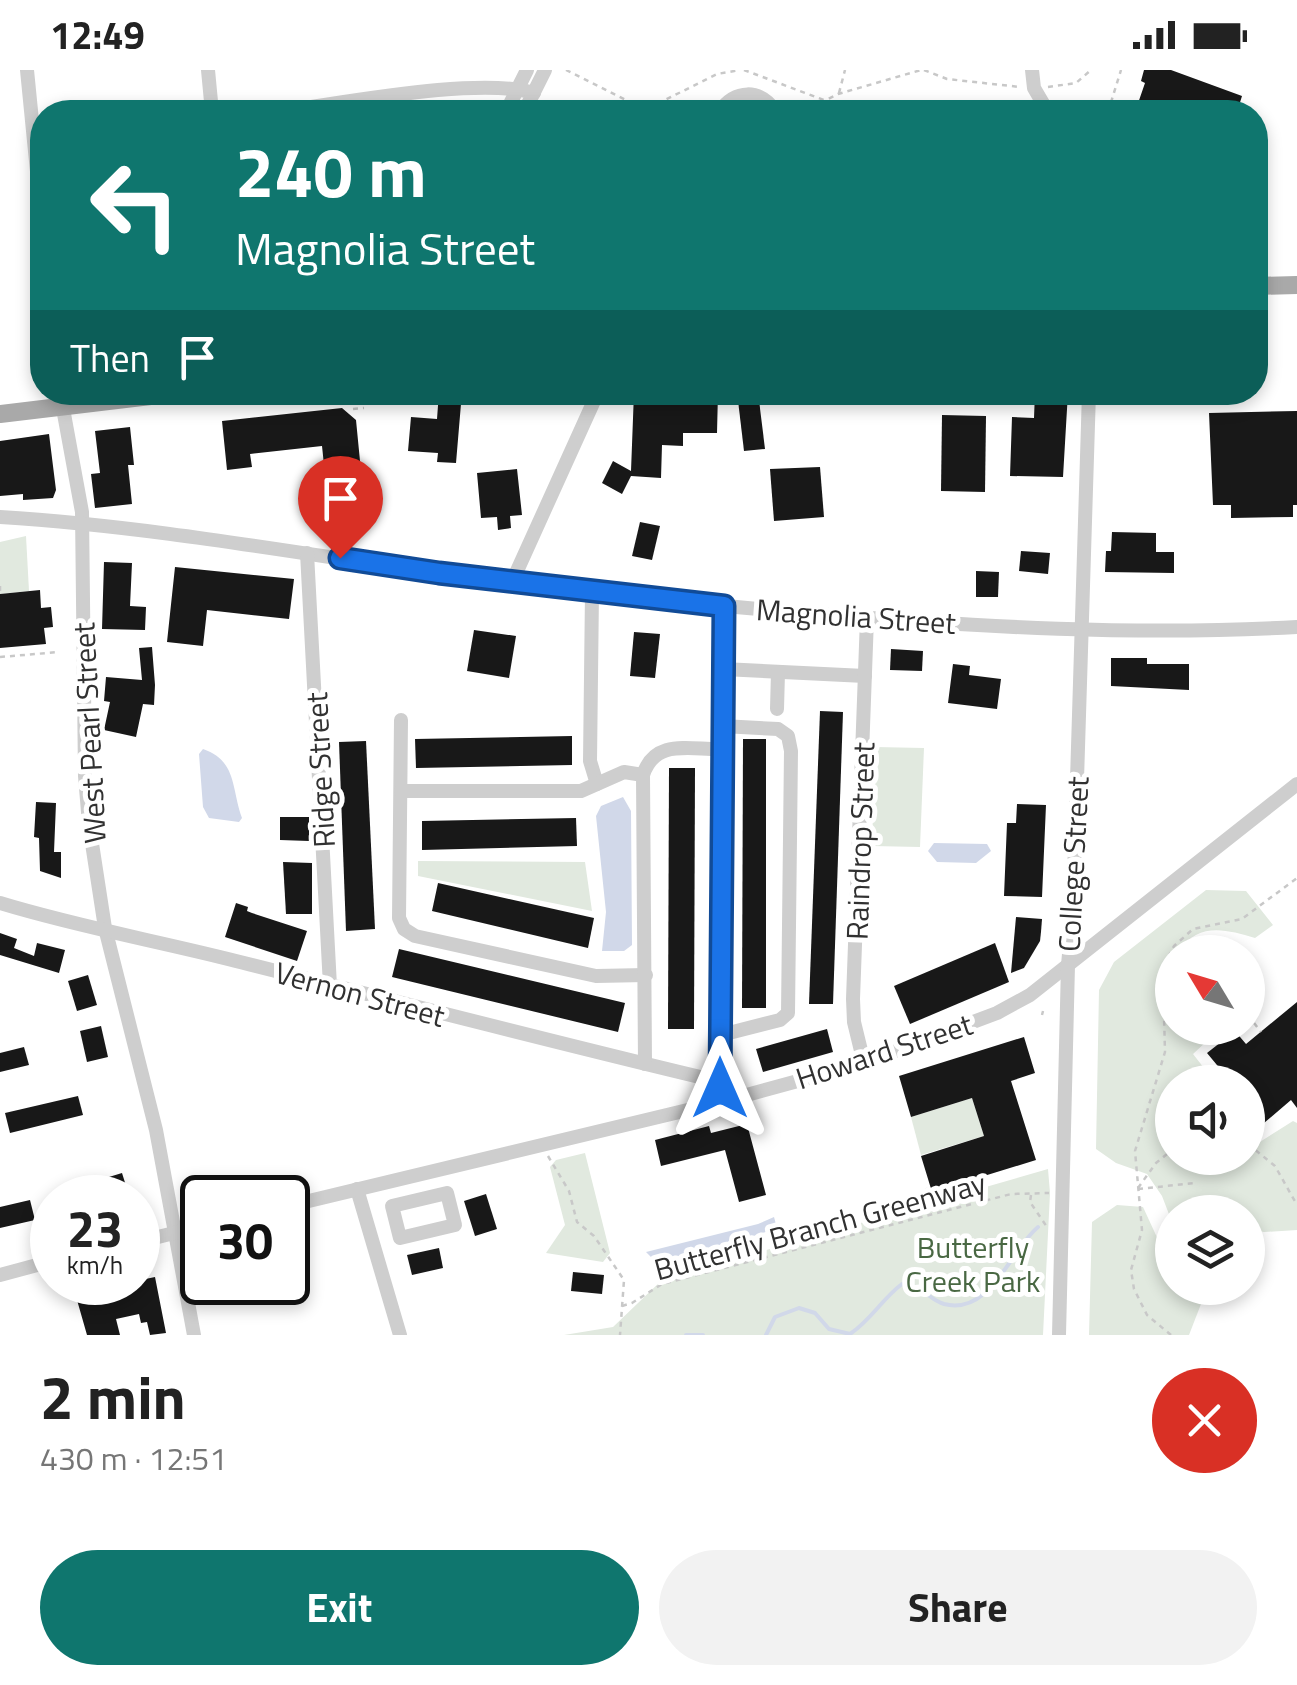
<!DOCTYPE html>
<html lang="en">
<head>
<meta charset="utf-8">
<style>
  :root { --surface:#fff; --page:#f2f2f2; --text:#222; --muted:#767676; --accent:#0f766e }
  body { margin:0; font-family:"Titillium Web",sans-serif; background:var(--page); color:var(--text); height:100vh; display:flex; flex-direction:column; font-size:38px; white-space:nowrap }
  * { box-sizing:border-box; margin:0 }
  p { font-size:32px; color:var(--muted) }
  .icon { flex:none; width:55px; height:55px; fill:none; stroke:currentColor; stroke-width:2; stroke-linecap:round; stroke-linejoin:round }
  .map { position:relative; height:1265px; overflow:hidden }
  .drawer { display:flex; flex-direction:column; background:var(--surface); flex:1 }
  .drawer>* { flex:none }
  .banner { position:absolute; left:30px; top:30px; width:1238px; height:305px; border-radius:40px; box-shadow:0 5px 15px #0003; background:#0f766e; color:#fff; overflow:hidden }
  .needle { width:65px; rotate:308deg }
  .fabs { position:absolute; left:1155px; top:865px; display:grid; gap:20px }
  .fabs a { display:grid; place-items:center; width:110px; height:110px; border-radius:50%; background:var(--surface); box-shadow:0 5px 15px #0003; font-size:50px }
  .speed { position:absolute; left:30px; top:1105px; display:flex; gap:20px; font-size:50px; font-weight:700; text-align:center }
  .speed>* { display:grid; place-content:center; width:130px; height:130px; border-radius:50%; background:var(--surface); box-shadow:0 5px 15px #0003; line-height:1 }
  .speed small { font-size:25px; font-weight:400 }
  .speed .limit { border:5px solid #111; border-radius:15px; background:#fff; color:#111 }
  .pin { position:absolute; display:grid; place-items:center; width:85px; height:85px; color:#fff; margin:-102px -42px; border-radius:50% 50% 50% 0; rotate:-45deg; box-shadow:0 0 10px #0007 }
  .pin .icon { rotate:45deg }
  .me { position:absolute; width:110px; margin:-55px; rotate:0deg; stroke-linejoin:round; filter:drop-shadow(0 0 8px #0008) }
  .turn { display:flex; align-items:center; gap:35px; height:210px; padding:0 40px; font-size:45px }
  .turn .icon { width:130px; height:130px; stroke-width:2.5 }
  .turn b { display:block; font-size:70px; line-height:85px }
  .then { display:flex; align-items:center; height:95px; padding:0 40px; background:#0003; gap:20px; font-size:38px }
  .round { display:grid; place-items:center; flex:none; width:105px; height:105px; border-radius:52px; background:var(--page) }
  .summary { display:flex; align-items:center; justify-content:space-between; height:170px; padding:0 40px }
  h1 { font-size:60px; font-weight:700; line-height:75px }
  .cta { display:flex; gap:20px; margin-top:auto; padding:20px 40px }
  .cta a { flex:1; height:115px; border-radius:60px; background:var(--accent); color:#fff; font-size:40px; font-weight:700; line-height:115px; text-align:center }
  .cta a+a { background:var(--page); color:var(--text) }
  .status { display:flex; justify-content:space-between; align-items:center; height:70px; padding:0 50px; background:var(--surface); direction:ltr }
  .status svg { height:28px; fill:currentColor }
  .map>svg:first-child { display:block }
</style>
</head>
<body>
<div class="status"><b>12:49</b><svg viewBox="0 0 49 12"><path d="M0 12V9h3v3zM5 12V6h3v6zM10 12V3h3v9zM15 12V0h3v12zM26 1h20v11H26zM47 4h2v5h-2z"/></svg></div>
<div class="map">
<svg width="1297" height="1265" viewBox="0 0 1297 1265">
  <rect width="100%" height="100%" fill="#fff"/>
  <g fill="#e1e9df">
    <path d="M26,466L29,521L0,524V472Z"/>
    <path d="M875,677L924,678L920,777L872,776Z"/>
    <path d="M418,791L585,792L592,841L418,806Z"/>
    <path d="M1206,820L1246,821L1273,855L1255,868C1225,859 1198,852 1178,882H1172L1168,914L1172,924V958H1188L1207,971L1193,984L1215,1012H1172V1088H1248V1074L1252,1077L1293,1051L1297,1053V1160L1264,1162L1248,1159V1142H1172V1152L1162,1126L1147,1104L1116,1093L1096,1079L1099,920L1114,892Z"/>
    <path d="M972,1028L984,1066L921,1085L911,1047Z"/>
    <path d="M585,1083L610,1183L603,1192L546,1183L565,1155L550,1097L556,1090Z"/>
    <path d="M1048,1099L1050,1123L1043,1265H564L613,1257L662,1210Z"/>
    <path d="M1117,1135L1143,1137L1172,1200V1218H1187L1201,1234L1189,1265H1089L1092,1152Z"/>
  </g>
  <g fill="#d1d8e9">
    <path d="M203,679C237,691 231,717 242,748L239,752L209,748L203,737L199,684Z"/>
    <path d="M623,727L631,741L632,875L624,881H602L606,842L596,746L601,736Z"/>
    <path d="M934,773L987,774L991,781L976,793L937,792L928,781Z"/>
    <path d="M774,1147L777,1158L707,1182L657,1193L646,1182L758,1154Z"/>
  </g>
  <g fill="none" stroke-linecap="round" stroke-linejoin="round">
    <g stroke="#d1d8e9" stroke-width="4">
      <path d="M686,1265H703"/>
      <path d="M766,1265L775,1247L799,1238L815,1243L829,1259L850,1264C871,1250 882,1229 902,1214C927,1217 927,1229 944,1234C991,1246 1010,1180 1038,1157"/>
    </g>
  </g>
  <g fill="#181818">
    <path d="M1144,0H1171L1242,26L1237,42H1135L1145,13L1141,11Z"/>
    <path d="M439,322H462L456,393L437,392L438,383L408,381L411,347L437,349Z"/>
    <path d="M634,322H662L661,330L699,331V322H718L717,363H683V376L662,375L661,408L631,406L622,424L602,413L613,391L631,401Z"/>
    <path d="M737,322H758L765,379L744,381Z"/>
    <path d="M1035,322H1068L1063,407L1010,406L1012,347L1034,348Z"/>
    <path d="M342,338L356,350L360,391L324,395L322,376L250,384L252,397L227,400L222,351Z"/>
    <path d="M1297,341V435H1293V447L1231,448V435H1213L1209,343Z"/>
    <path d="M942,345L986,346L985,422L941,421Z"/>
    <path d="M130,357L134,395H128L132,434L95,438L91,404L100,403L95,361Z"/>
    <path d="M49,364L56,420L53,428L23,430V424L0,426V371Z"/>
    <path d="M820,397L824,447L774,451L770,399Z"/>
    <path d="M517,399L522,445L510,446L511,458L498,460L497,447L481,448L477,403Z"/>
    <path d="M640,452L660,456L652,490L632,486Z"/>
    <path d="M1112,462L1156,463V482H1174V503L1105,502L1106,481H1111Z"/>
    <path d="M1021,481L1050,483L1048,504L1019,501Z"/>
    <path d="M104,492L132,493L130,536L146,537L145,560L102,559Z"/>
    <path d="M175,497L294,509L289,549L207,540L203,576L167,572Z"/>
    <path d="M976,501L999,502L998,527H976Z"/>
    <path d="M40,520L41,538L51,537L53,557L44,558L46,574L0,578V524Z"/>
    <path d="M474,560L516,566L509,608L467,601Z"/>
    <path d="M634,562L660,564L655,608L630,606Z"/>
    <path d="M152,577L155,615L154,635L143,634L136,667L104,660L110,632L104,631L106,607L142,610L139,578Z"/>
    <path d="M891,579L923,581L922,601L890,600Z"/>
    <path d="M1111,588H1147V594H1189V620L1111,616Z"/>
    <path d="M953,594L970,596L969,605L1001,609L997,639L948,633Z"/>
    <path d="M820,641L843,642L833,934H809Z"/>
    <path d="M572,666V695L416,698L415,669Z"/>
    <path d="M743,669H766V938H742Z"/>
    <path d="M366,671L375,859L346,861L339,672Z"/>
    <path d="M669,698H695L694,959H668Z"/>
    <path d="M36,732L56,733L54,782H61V808L40,801L39,768L34,767Z"/>
    <path d="M1017,734L1046,735L1042,827L1004,826L1007,753H1016Z"/>
    <path d="M280,747H309V771L280,770Z"/>
    <path d="M576,748L577,776L422,780V751Z"/>
    <path d="M283,792L312,793V844H286Z"/>
    <path d="M438,813L594,848L588,878L432,841Z"/>
    <path d="M236,833L248,837L247,841L252,843L307,861L297,891L225,867Z"/>
    <path d="M1016,847L1042,849L1041,862L1040,871L1024,898L1011,903Z"/>
    <path d="M0,863L17,869L14,878L34,886L37,873L65,880L59,903L0,885Z"/>
    <path d="M995,873L1009,912L910,954L894,916Z"/>
    <path d="M399,879L625,933L618,962L392,907Z"/>
    <path d="M88,905L97,935L77,941L68,911Z"/>
    <path d="M1297,932V1038L1291,1030L1264,1053L1248,1033V1012H1231L1207,983L1235,961L1246,974Z"/>
    <path d="M101,956L108,987L87,992L80,961Z"/>
    <path d="M827,959L833,982L763,1002L756,979Z"/>
    <path d="M1024,967L1035,1003L1011,1011L1036,1090L932,1122L921,1086L984,1066L972,1028L911,1047L899,1006Z"/>
    <path d="M24,977L29,995L0,1002V983Z"/>
    <path d="M78,1026L83,1045L10,1063L5,1043Z"/>
    <path d="M747,1054L766,1125L739,1132L725,1080L661,1096L655,1070L709,1056L711,1063Z"/>
    <path d="M122,1103L128,1122L111,1128H51L50,1125Z"/>
    <path d="M486,1124L497,1159L475,1166L464,1131Z"/>
    <path d="M30,1130L35,1150L0,1158V1137Z"/>
    <path d="M439,1178L443,1198L412,1205L407,1185Z"/>
    <path d="M573,1202L604,1205L602,1224L571,1221Z"/>
    <path d="M155,1207L166,1263L150,1265L147,1252L141,1253L139,1244L116,1249L120,1265H87L77,1230L133,1218L131,1212Z"/>
  </g>
  <g fill="none" stroke-linecap="round" stroke-linejoin="round">
    <g stroke="#c8c8c8" stroke-width="2.5" stroke-dasharray="5 5" stroke-linecap="butt">
      <path d="M566,0L628,31L653,36L717,4L740,0"/>
      <path d="M744,0L824,30"/>
      <path d="M924,0L947,9L1020,17"/>
      <path d="M1048,17L1076,13L1091,0"/>
      <path d="M839,23L845,0"/>
      <path d="M802,42L838,24L921,0"/>
      <path d="M1108,42L1121,0"/>
      <path d="M353,339L364,338"/>
      <path d="M352,398H362"/>
      <path d="M0,516V524"/>
      <path d="M0,587L59,582"/>
      <path d="M1042,945L1043,941"/>
      <path d="M1248,945L1261,962"/>
      <path d="M1248,1074L1275,1096L1297,1135"/>
      <path d="M548,1086L569,1121L577,1152L594,1166L624,1210L620,1265"/>
      <path d="M1212,1097V1088"/>
      <path d="M926,1118L934,1144"/>
      <path d="M1138,1118L1156,1093L1172,1080"/>
      <path d="M1138,1119L1195,1113"/>
      <path d="M1031,1125L1030,1132L1047,1157"/>
      <path d="M622,1236L632,1233L662,1214L1011,1124L1049,1123"/>
      <path d="M1171,1265L1147,1245L1134,1219L1131,1200L1142,1160L1135,1081L1165,982L1163,910L1166,891L1174,876L1193,859L1242,849L1297,808"/>
    </g>
    <g stroke="#cecece" stroke-width="14">
      <path d="M27,0L42,152"/>
      <path d="M208,0L212,42"/>
      <path d="M1032,0L1034,18L1048,42"/>
      <path d="M276,42C339,34 478,6 534,23"/>
      <path d="M506,42L527,0"/>
      <path d="M524,42L545,0"/>
      <path d="M719,42C735,19 760,18 776,42"/>
      <path d="M60,322L82,442L85,706L89,754L105,858L156,1060L194,1265"/>
      <path d="M0,447C146,456 291,482 436,503C563,521 692,534 820,544C978,557 1138,566 1297,557"/>
      <path d="M307,483L330,916"/>
      <path d="M512,512L598,322"/>
      <path d="M592,522L590,691L597,714"/>
      <path d="M723,599L865,606"/>
      <path d="M777,639L778,602"/>
      <path d="M401,650L399,848L404,859L415,866L596,906L646,905"/>
      <path d="M401,721H581L624,702L643,705"/>
      <path d="M0,833C75,856 152,870 228,889C392,930 556,973 721,1012"/>
      <path d="M721,965L780,950L788,943L791,681L788,666L778,659L722,656"/>
      <path d="M864,993L854,952L853,929L867,548"/>
      <path d="M645,994L643,705C655,668 690,680 722,679"/>
      <path d="M721,1021L725,537"/>
      <path d="M357,1119L400,1265"/>
      <path d="M447,1123L455,1155L400,1168L392,1136Z"/>
      <path d="M288,1136L721,1032L864,993L997,943L1030,925L1297,714"/>
      <path d="M138,1172L202,1156"/>
      <path d="M0,1205L52,1191"/>
      <path d="M1059,1265L1068,895L1073,839L1089,322"/>
    </g>
    <g stroke="#a9a9a9" stroke-width="18">
      <path d="M1255,216L1297,215"/>
      <path d="M0,344L184,322"/>
    </g>
  </g>
  <g fill="none" stroke-linecap="round" stroke-linejoin="round">
    <g stroke="#114b97" stroke-width="25">
      <path id="route" d="M340,488L439,503L724,536L720,1018"/>
    </g>
    <use href="#route" stroke="#1a73e8" stroke-width="18"/>
  </g>
  <g text-anchor="middle" dominant-baseline="central" stroke-width="10" stroke-linejoin="round" paint-order="stroke">
    <g font-size="30" fill="#313131" stroke="#fff">
      <text transform="translate(856 546) rotate(4)">Magnolia Street</text>
      <text transform="translate(89 663) rotate(-93)">West Pearl Street</text>
      <text transform="translate(320 700) rotate(-93)">Ridge Street</text>
      <text transform="translate(860 771) rotate(-88)">Raindrop Street</text>
      <text transform="translate(1073 794) rotate(-87)">College Street</text>
      <text transform="translate(360 924) rotate(15)">Vernon Street</text>
      <text transform="translate(884 981) rotate(-18)">Howard Street</text>
      <text transform="translate(820 1156) rotate(-15)">Butterfly Branch Greenway</text>
    </g>
    <g font-size="30" fill="#496843" stroke="#fff">
      <text x="973" y="1177">Butterfly<tspan x="973" dy="34">Creek Park</tspan></text>
    </g>
  </g>
</svg>
<div class="fabs">
<a><svg class="needle" viewBox="-14 -14 28 28"><path d="M0-13l5 13h-10z" fill="#e53935"/><path d="M0 13l5-13h-10z" fill="#767676"/></svg></a>
<a><svg class="icon" aria-label="sound" viewBox="0 0 24 24"><path d="M4 9h4l5-4v14l-5-4H4zM17 9q2 3 0 6"/></svg></a>
<a><svg class="icon" aria-label="layers" viewBox="0 0 24 24"><path d="M12 4l9 5-9 5-9-5zM3 14l9 5 9-5"/></svg></a>
</div>
<div class="speed"><div>23<small>km/h</small></div><div class="limit">30</div></div>
<div class="pin" style="left:340px;top:488px;background:#d93025"><svg class="icon" aria-label="arrive" viewBox="0 0 24 24"><path d="M6 21V4h12l-3 4 3 4H6"/></svg></div>
<svg class="me" style="left:720px;top:1018px" viewBox="-20 -20 40 40"><path d="M0-17L14 15 0 8-14 15z" fill="#1a73e8" stroke="#fff" stroke-width="4"/></svg>
<div class="banner">
<div class="turn"><svg class="icon" aria-label="left" viewBox="0 0 24 24"><path d="M17 20v-9H6M10 6l-5 5 5 5"/></svg><div><b>240 m</b>Magnolia Street</div></div>
<div class="then">Then<svg class="icon" aria-label="arrive" viewBox="0 0 24 24"><path d="M6 21V4h12l-3 4 3 4H6"/></svg></div>
</div>
</div>
<section class="drawer">
<div class="summary"><div><h1>2 min</h1><p>430 m · 12:51</p></div><a class="round" style="background:#d93025;color:#fff"><svg class="icon" aria-label="close" viewBox="0 0 24 24"><path d="M6 6l12 12M18 6L6 18"/></svg></a></div>
<div class="cta"><a>Exit</a><a>Share</a></div>
</section>
</body>
</html>
